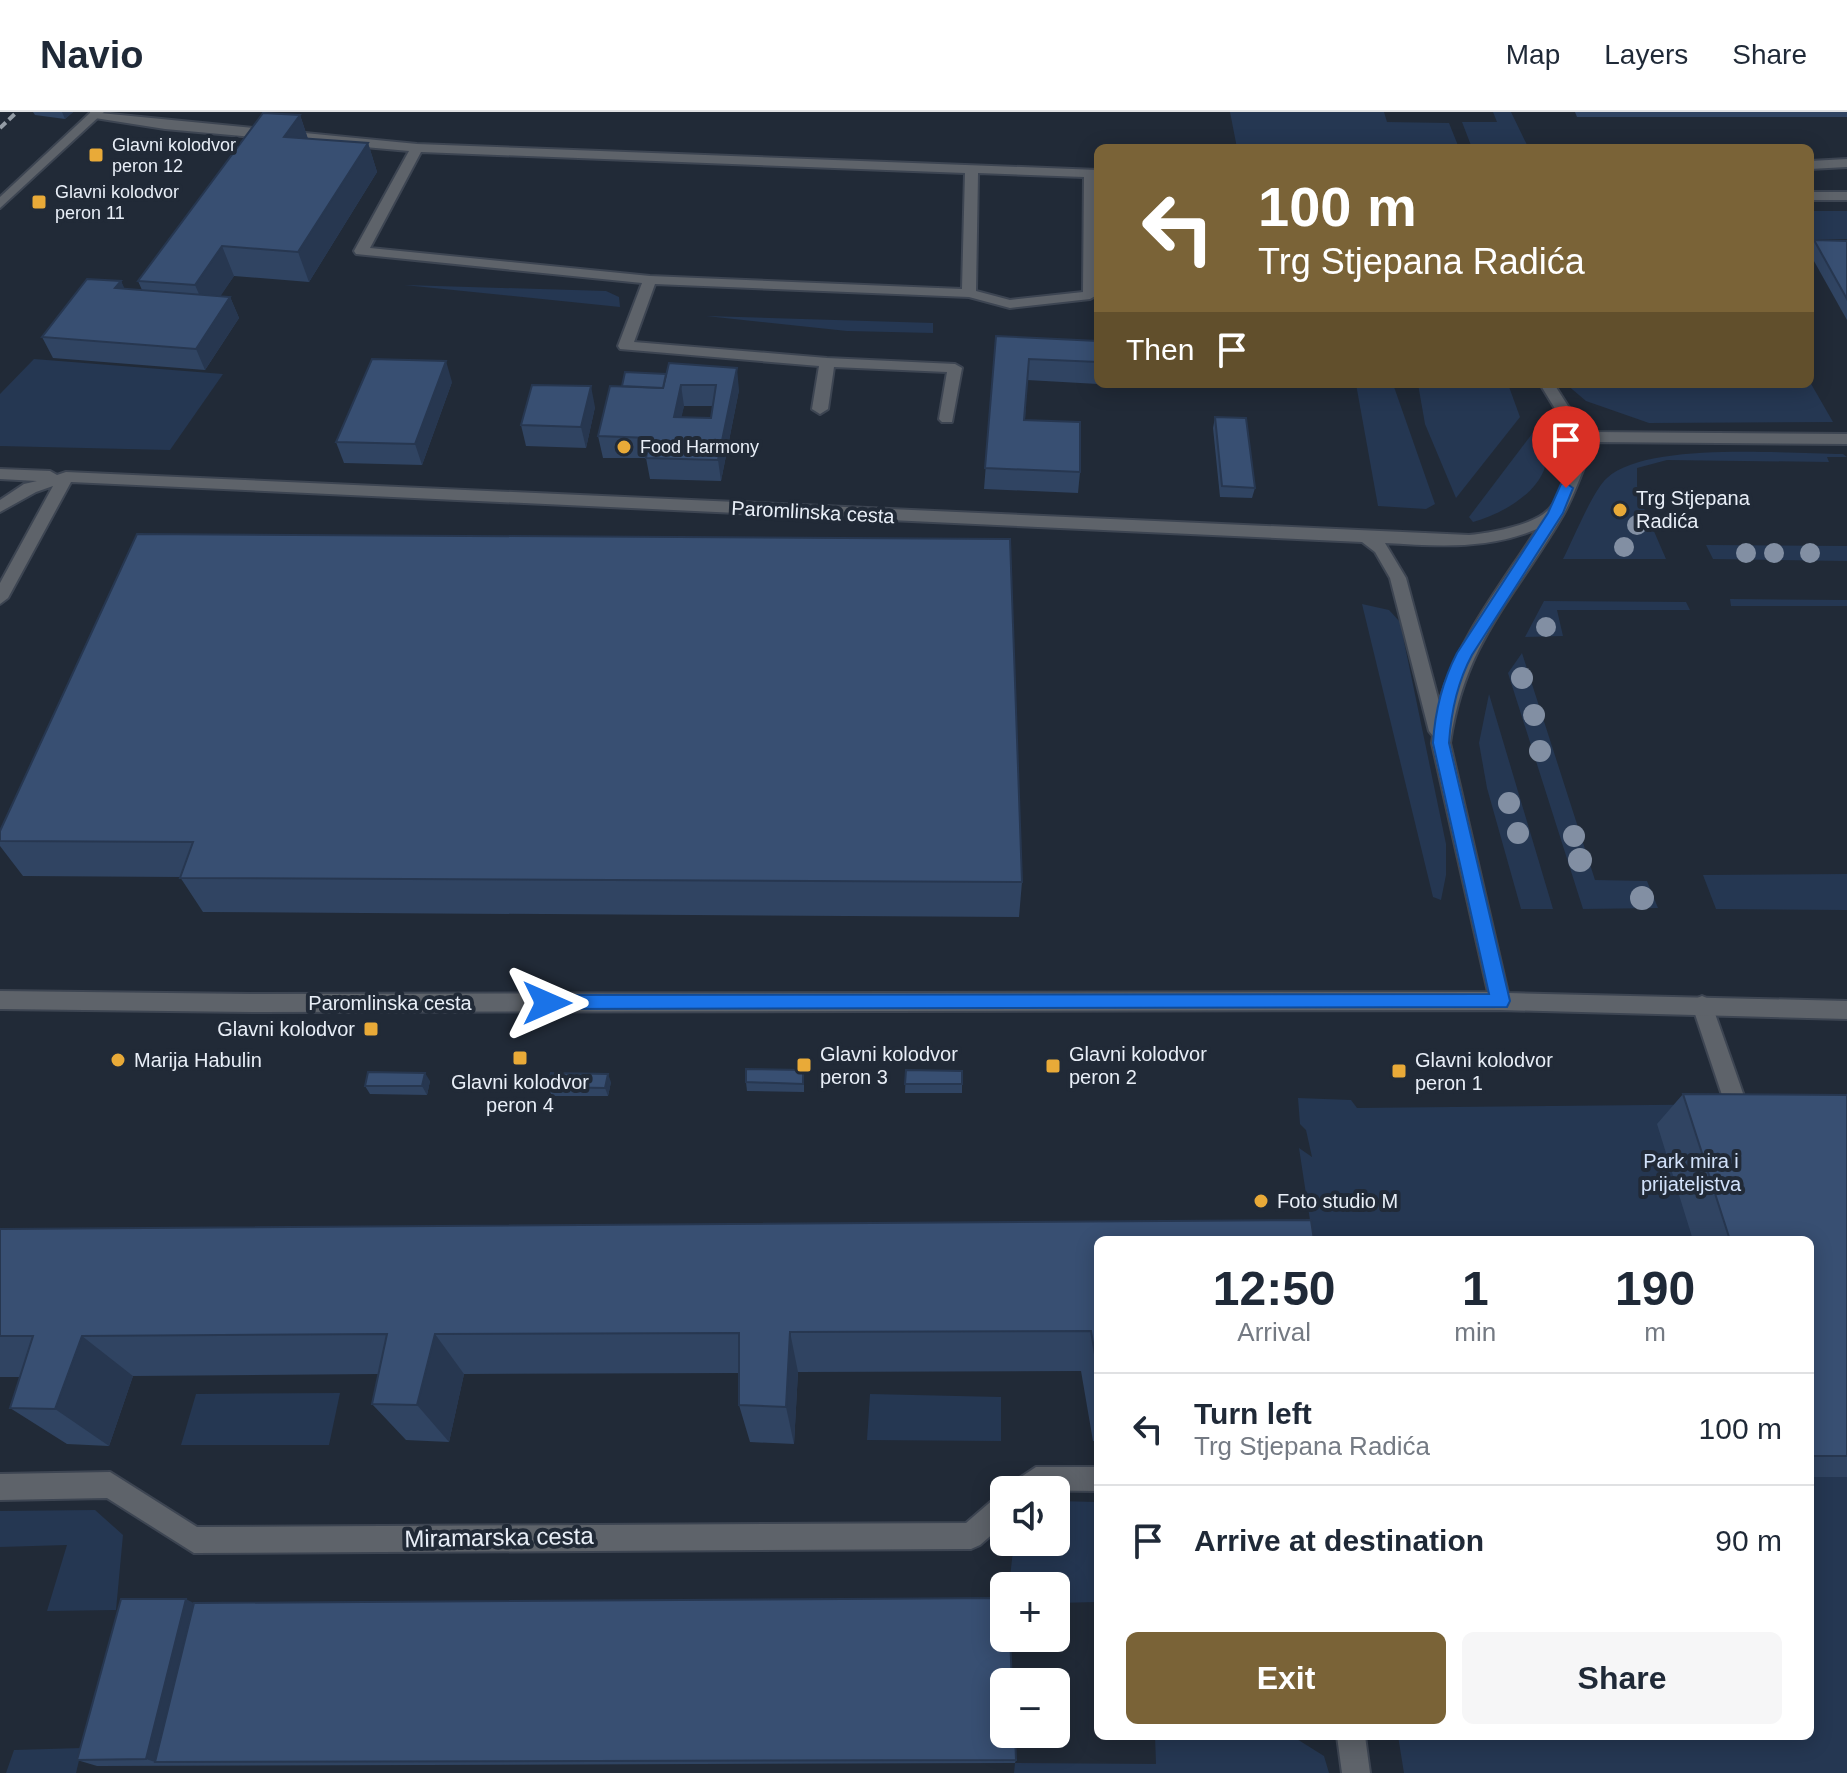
<!DOCTYPE html>
<html lang="en">
<head>
<meta charset="utf-8">
<style>
  :root { --surface:#fff; --page:#f6f6f7; --text:#1f2937; --muted:#747a83; --line:#e0e1e3; --accent:#7a6337 }
  body { margin:0; font-family:Arial,sans-serif; background:var(--page); color:var(--text); height:100vh; display:flex; flex-direction:column; font-size:30px; white-space:nowrap }
  * { box-sizing:border-box; margin:0 }
  p { font-size:26px; color:var(--muted) }
  .icon { flex:none; width:44px; height:44px; fill:none; stroke:currentColor; stroke-width:2; stroke-linecap:round; stroke-linejoin:round }
  .map { position:relative; flex:1; overflow:hidden }
  .sheet { position:absolute; left:1094px; top:1124px; width:720px; height:504px; display:flex; flex-direction:column; background:var(--surface); border-radius:12px; box-shadow:0 4px 20px #0003 }
  .sheet>* { flex:none }
  .guide { position:absolute; left:1094px; top:32px; width:720px; height:244px; border-radius:12px; box-shadow:0 4px 20px #0003; background:#7a6337; color:#fff; overflow:hidden }
  .tools { position:absolute; left:990px; top:1364px; display:grid; gap:16px }
  .tools a { display:grid; place-items:center; width:80px; height:80px; border-radius:12px; background:var(--surface); box-shadow:0 4px 20px #0003; font-size:40px }
  .pin { position:absolute; display:grid; place-items:center; width:68px; height:68px; color:#fff; margin:-82px -34px; border-radius:50% 50% 50% 0; rotate:-45deg; box-shadow:0 0 8px #0007 }
  .pin .icon { rotate:45deg }
  .me { position:absolute; width:88px; margin:-44px; rotate:90deg; stroke-linejoin:round; filter:drop-shadow(0 0 6px #0008) }
  .turn { display:flex; align-items:center; gap:28px; height:168px; padding:0 32px; font-size:36px }
  .turn .icon { width:104px; height:104px; stroke-width:2.5 }
  .turn b { display:block; font-size:56px; line-height:68px }
  .then { display:flex; align-items:center; height:76px; padding:0 32px; background:#0003; gap:16px; font-size:30px }
  .eta { display:flex; justify-content:space-evenly; align-items:center; height:136px; text-align:center }
  .eta b { font-size:48px; font-weight:600; line-height:56px }
  .button { display:flex; gap:16px; margin-top:auto; padding:16px 32px }
  .button a { flex:1; height:92px; border-radius:12px; background:var(--accent); color:#fff; font-size:32px; font-weight:600; line-height:92px; text-align:center }
  .button a+a { background:var(--page); color:var(--text) }
  ul { padding:0; list-style:none }
  li { display:flex; align-items:center; gap:24px; height:112px; padding:0 32px; border-top:2px solid var(--line) }
  li div { flex:1 }
  li b { display:block; font-size:30px }
  li em { font-style:normal }
  header { display:flex; align-items:center; gap:48px; box-sizing:border-box; height:112px; padding:0 40px; background:var(--surface); border-bottom:2px solid var(--line) }
  header strong { font-size:38px }
  nav { display:flex; gap:44px; margin-inline-start:auto; font-size:28px }
  .map>svg:first-child { display:block }
</style>
</head>
<body>
<header>
<strong>Navio</strong>
<nav><a>Map</a><a>Layers</a><a>Share</a></nav>
</header>
<div class="map">
<svg width="1847" height="1661" viewBox="0 0 1847 1661">
  <rect width="100%" height="100%" fill="#212a37"/>
  <g fill="#253752">
    <path d="M1230,0H1384L1387,10L1449,11L1459,36H1237Z"/>
    <path d="M1493,0H1511L1528,35L1472,36L1462,10H1497Z"/>
    <rect x="1810" y="99" width="37" height="28"/>
    <path d="M404,173L606,179L619,185L620,195Z"/>
    <path d="M706,204L933,211V221L847,219Z"/>
    <path d="M34,247L223,262L170,338L0,334V282Z"/>
    <path d="M1810,270L1833,310L1649,311L1586,289L1566,272Z"/>
    <path d="M1356,272H1393L1435,392L1426,397L1378,394Z"/>
    <path d="M1418,272H1508L1520,305L1456,386L1425,312Z"/>
    <path d="M1538,314C1543,327 1549,343 1544,358C1534,384 1499,403 1473,410L1469,405Z"/>
    <path d="M1843,342L1847,345H1827L1829,350L1667,348L1637,356V374L1643,394L1666,447H1563C1573,428 1593,378 1607,366C1648,329 1786,342 1843,342Z"/>
    <path d="M1706,433L1847,434V449L1713,447Z"/>
    <path d="M1730,487L1847,488V494H1731Z"/>
    <path d="M1544,489L1686,490L1690,498H1557L1563,524L1525,525Z"/>
    <path d="M1362,492L1389,498L1400,510L1446,732V763L1441,788L1433,785Z"/>
    <path d="M1522,541L1595,768L1647,769L1658,796L1583,797L1508,561Z"/>
    <path d="M1489,582L1553,797H1521L1487,676L1479,631Z"/>
    <path d="M1847,762V798L1716,797L1703,763Z"/>
    <path d="M1298,986L1351,988L1357,996L1847,991V1661H1404L1398,1624H1810V1128H1313L1299,1036L1312,1045L1306,1018L1300,1012Z"/>
    <path d="M340,1281L329,1333H181L196,1282Z"/>
    <path d="M870,1282L1001,1285V1329L867,1328Z"/>
    <path d="M1056,1389L1098,1390V1490L1056,1491V1474H1009L1014,1430H1056Z"/>
    <path d="M95,1398L123,1423L116,1498L47,1499L67,1433L0,1435V1399Z"/>
    <path d="M1155,1624H1292L1324,1644L1329,1661H1014L1015,1651L1156,1652Z"/>
    <path d="M82,1636L76,1661H6L14,1638Z"/>
  </g>
  <g fill="none" stroke-linecap="round" stroke-linejoin="round">
    <g stroke="#3d4552" stroke-width="4">
      <g id="service">
        <path d="M90,0L417,32L1098,58L1097,183L1090,187L1010,196L969,185L655,172L634,230L827,246L955,252L962,256L952,310H942L939,307L947,260L834,255L828,297L820,302L812,297L819,254L620,237L618,234L642,171L356,142L354,139L409,39L165,17L95,6L91,5ZM421,40L965,61L962,177L650,164L370,136ZM978,61L1084,65L1083,180L1010,188L976,179Z"/>
        <path d="M1847,47V55L1810,57V49Z"/>
        <path d="M1702,884L1709,887L1712,893L1752,1007L1749,1014L1741,1017L1733,1014L1730,1007L1692,893L1695,887Z"/>
        <path d="M1036,1355H1098V1379L1011,1378L1015,1369Z"/>
        <path d="M110,1360L197,1415L966,1411L995,1386L1004,1382V1412L980,1433L971,1437L194,1441L107,1386L0,1388V1362Z"/>
        <path d="M1337,1624H1365L1370,1661H1342Z"/>
      </g>
    </g>
    <g stroke="#3d4552" stroke-width="4">
      <g id="minor">
        <path d="M91,0H104L0,96V85Z"/>
        <rect x="1810" y="80" width="37" height="8"/>
        <path d="M1540,272H1554L1568,294L1592,320L1847,322V332L1594,330C1584,354 1576,380 1563,403C1514,487 1465,529 1450,631L1508,881L1847,889V907L1500,898L251,900L0,897V879L251,882L1488,880L1432,631L1433,624L1429,619L1390,466L1375,440L1362,430L71,370L8,486L0,492V471L53,374L36,380L0,400V388L24,372L37,369L0,367V357L50,359L57,363L66,360L1469,423C1491,421 1537,413 1551,395C1565,377 1571,347 1580,326L1557,300ZM1537,417C1501,473 1459,525 1439,590L1406,466L1385,431C1438,434 1487,438 1537,417Z"/>
      </g>
    </g>
    <use href="#service" fill="#5e636a" fill-rule="evenodd"/>
    <use href="#minor" fill="#5e636a" fill-rule="evenodd"/>
    <path stroke="#949ca6" stroke-width="4" stroke-dasharray="8 4" stroke-linecap="butt" d="M0,16L17,0"/>
  </g>
  <g fill="#828fa3">
    <circle cx="1637" cy="413" r="10"/>
    <circle cx="1624" cy="435" r="10"/>
    <circle cx="1746" cy="441" r="10"/>
    <circle cx="1774" cy="441" r="10"/>
    <circle cx="1810" cy="441" r="10"/>
    <circle cx="1546" cy="515" r="10"/>
    <circle cx="1522" cy="566" r="11"/>
    <circle cx="1534" cy="603" r="11"/>
    <circle cx="1540" cy="639" r="11"/>
    <circle cx="1509" cy="691" r="11"/>
    <circle cx="1518" cy="721" r="11"/>
    <circle cx="1574" cy="724" r="11"/>
    <circle cx="1580" cy="748" r="12"/>
    <circle cx="1642" cy="786" r="12"/>
  </g>
  <g fill="#304462" fill-rule="evenodd">
    <path d="M33,0H73L65,7L35,3Z"/>
    <path d="M1575,0H1847V5H1577Z"/>
    <path d="M300,3L308,27L368,31L377,60L309,170L234,164L220,184L230,185L239,206L205,258L53,246L42,225L121,169L124,177L142,178L138,169Z"/>
    <path d="M1814,128L1847,129V208L1810,142V135Z"/>
    <path d="M996,224L1098,229V272L1027,268L1025,308L1080,360L1078,381L984,377Z"/>
    <path d="M666,262L739,278L721,369L650,367L646,346H603L598,324L622,274ZM684,294H713L711,306L681,305Z"/>
    <path d="M452,270L422,353L344,351L336,330Z"/>
    <path d="M595,295L586,336L526,334L521,313Z"/>
    <path d="M1215,305L1255,376L1252,386L1220,385L1213,316Z"/>
    <path d="M0,719L1022,770L1019,805L203,800L180,765L23,764L0,734Z"/>
    <path d="M906,958L962,959V981H905Z"/>
    <path d="M804,966V980L747,979L746,970Z"/>
    <path d="M430,969L427,983L370,982L365,974Z"/>
    <path d="M611,970L608,984H552L548,975Z"/>
    <path d="M1683,982L1847,983V1365H1810V1128H1693L1657,1012Z"/>
    <path d="M0,1117L1098,1128V1329H1093L1081,1259L798,1260L794,1332L750,1330L739,1293V1261L464,1262L449,1330L406,1328L372,1292L378,1262L133,1264L109,1334L67,1332L10,1296L20,1265H0Z"/>
    <path d="M194,1491L1016,1648L1015,1651L97,1654L77,1648Z"/>
  </g>
  <g fill="#273750">
    <path d="M62,0H73L65,7Z"/>
    <path d="M300,3L310,33L284,25Z"/>
    <path d="M368,31L377,60L309,170L298,140Z"/>
    <path d="M222,134L234,164L208,203L195,173Z"/>
    <path d="M121,169L131,190L115,176Z"/>
    <path d="M230,185L239,206L205,258L196,237Z"/>
    <path d="M446,249L452,270L422,353L415,332Z"/>
    <path d="M737,256L739,278L721,369L718,348Z"/>
    <path d="M681,273L684,294L677,326L674,305Z"/>
    <path d="M591,274L595,295L586,336L581,315Z"/>
    <path d="M425,961L430,969L427,983L422,974Z"/>
    <path d="M608,962L611,970L608,984L605,976Z"/>
    <path d="M790,1220L798,1260L794,1332L786,1295Z"/>
    <path d="M435,1222L464,1262L449,1330L417,1293Z"/>
    <path d="M82,1224L133,1264L109,1334L55,1297Z"/>
    <path d="M186,1487L203,1496L155,1650L146,1647Z"/>
  </g>
  <g fill="#384f72" stroke="#273750" stroke-width="2" fill-rule="evenodd">
    <path d="M263,1L300,3L284,25L368,31L298,140L222,134L195,173L138,169Z"/>
    <path d="M1814,128L1847,129V187Z"/>
    <path d="M87,167L121,169L115,176L230,185L196,237L42,225Z"/>
    <path d="M996,224L1098,229V250L1029,247L1024,308L1080,310V360L985,356Z"/>
    <path d="M372,247L446,249L415,332L336,330Z"/>
    <path d="M669,251L737,256L718,348L646,346L650,326L598,324L610,274L663,276ZM681,273H716L711,306L674,305Z"/>
    <path d="M625,260L666,262L663,276L622,274Z"/>
    <path d="M532,273L591,274L581,315L521,313Z"/>
    <path d="M1215,305L1246,306L1255,376L1222,374Z"/>
    <path d="M137,422L1010,427L1022,770L180,766L193,730L0,729V719Z"/>
    <path d="M746,957L803,958V972L746,970Z"/>
    <path d="M906,958L962,959V972H905Z"/>
    <path d="M368,960L425,961L422,974H365Z"/>
    <path d="M551,961L608,962L605,976L548,975Z"/>
    <path d="M1683,982L1847,983V1344H1810V1128H1730Z"/>
    <path d="M1311,1108L1314,1128H1098V1260L1091,1219L790,1220L786,1295L739,1293V1221L435,1222L417,1293L372,1292L387,1222L82,1224L55,1297L10,1296L33,1224H0V1117Z"/>
    <path d="M1004,1486V1526H1010L1012,1570H1004V1622H1015L1016,1648L155,1650L194,1491Z"/>
    <path d="M121,1487H186L146,1647L77,1648Z"/>
  </g>
  <path fill="#1a73e8" stroke="#114b97" stroke-width="2" d="M1566,371L1573,376L1563,401L1472,543C1457,571 1451,600 1449,631L1510,889L1507,895L541,897L538,891L541,886L547,883L1489,882L1433,631C1435,599 1442,570 1457,541L1548,401L1561,372Z"/>
  <g fill="#e9aa38" stroke="#212a37" stroke-width="3">
    <rect x="88" y="35" width="16" height="16" rx="4"/>
    <rect x="31" y="82" width="16" height="16" rx="4"/>
    <circle cx="624" cy="335" r="8"/>
    <circle cx="1620" cy="398" r="8"/>
    <rect x="363" y="909" width="16" height="16" rx="4"/>
    <rect x="512" y="938" width="16" height="16" rx="4"/>
    <circle cx="118" cy="948" r="8"/>
    <rect x="796" y="945" width="16" height="16" rx="4"/>
    <rect x="1045" y="946" width="16" height="16" rx="4"/>
    <rect x="1391" y="951" width="16" height="16" rx="4"/>
    <circle cx="1261" cy="1089" r="8"/>
  </g>
  <g text-anchor="middle" dominant-baseline="central" stroke-width="8" stroke-linejoin="round" paint-order="stroke">
    <g font-size="18" fill="#e8eef7" stroke="#212a37" text-anchor="start">
      <text x="112" y="33">Glavni kolodvor<tspan x="112" dy="21">peron 12</tspan></text>
      <text x="55" y="80">Glavni kolodvor<tspan x="55" dy="21">peron 11</tspan></text>
      <text x="640" y="335">Food Harmony</text>
    </g>
    <g font-size="20" fill="#e8eef7" stroke="#212a37" text-anchor="start">
      <text x="1636" y="386">Trg Stjepana<tspan x="1636" dy="23">Radića</tspan></text>
      <text x="355" y="917" text-anchor="end">Glavni kolodvor</text>
      <text x="820" y="942">Glavni kolodvor<tspan x="820" dy="23">peron 3</tspan></text>
      <text x="1069" y="942">Glavni kolodvor<tspan x="1069" dy="23">peron 2</tspan></text>
      <text x="134" y="948">Marija Habulin</text>
      <text x="1415" y="948">Glavni kolodvor<tspan x="1415" dy="23">peron 1</tspan></text>
      <text x="520" y="970" text-anchor="middle">Glavni kolodvor<tspan x="520" dy="23">peron 4</tspan></text>
      <text x="1277" y="1089">Foto studio M</text>
    </g>
    <g font-size="20" fill="#e8eef7" stroke="#212a37">
      <text transform="translate(813 400) rotate(3)">Paromlinska cesta</text>
      <text x="390" y="891">Paromlinska cesta</text>
    </g>
    <g font-size="20" fill="#d2e2fb" stroke="#212a37">
      <text x="1691" y="1049">Park mira i<tspan x="1691" dy="23">prijateljstva</tspan></text>
    </g>
    <g font-size="24" fill="#e8eef7" stroke="#212a37">
      <text transform="translate(499 1425) rotate(-1)">Miramarska cesta</text>
    </g>
  </g>
</svg>
<div class="tools">
<a><svg class="icon" aria-label="sound" viewBox="0 0 24 24"><path d="M4 9h4l5-4v14l-5-4H4zM17 9q2 3 0 6"/></svg></a>
<a>+</a>
<a>−</a>
</div>
<div class="pin" style="left:1566px;top:376px;background:#d93025"><svg class="icon" aria-label="arrive" viewBox="0 0 24 24"><path d="M6 21V4h12l-3 4 3 4H6"/></svg></div>
<svg class="me" style="left:547px;top:891px" viewBox="-20 -20 40 40"><path d="M0-17L14 15 0 8-14 15z" fill="#1a73e8" stroke="#fff" stroke-width="4"/></svg>
<div class="guide">
<div class="turn"><svg class="icon" aria-label="left" viewBox="0 0 24 24"><path d="M17 20v-9H6M10 6l-5 5 5 5"/></svg><div><b>100 m</b>Trg Stjepana Radića</div></div>
<div class="then">Then<svg class="icon" aria-label="arrive" viewBox="0 0 24 24"><path d="M6 21V4h12l-3 4 3 4H6"/></svg></div>
</div>
<section class="sheet">
<div class="eta">
<div><b>12:50</b><p>Arrival</p></div>
<div><b>1</b><p>min</p></div>
<div><b>190</b><p>m</p></div>
</div>
<ul>
<li><svg class="icon" aria-label="left" viewBox="0 0 24 24"><path d="M17 20v-9H6M10 6l-5 5 5 5"/></svg><div><b>Turn left</b><p>Trg Stjepana Radića</p></div><em>100 m</em></li>
<li><svg class="icon" aria-label="arrive" viewBox="0 0 24 24"><path d="M6 21V4h12l-3 4 3 4H6"/></svg><div><b>Arrive at destination</b></div><em>90 m</em></li>
</ul>
<div class="button"><a>Exit</a><a>Share</a></div>
</section>
</div>
</body>
</html>
